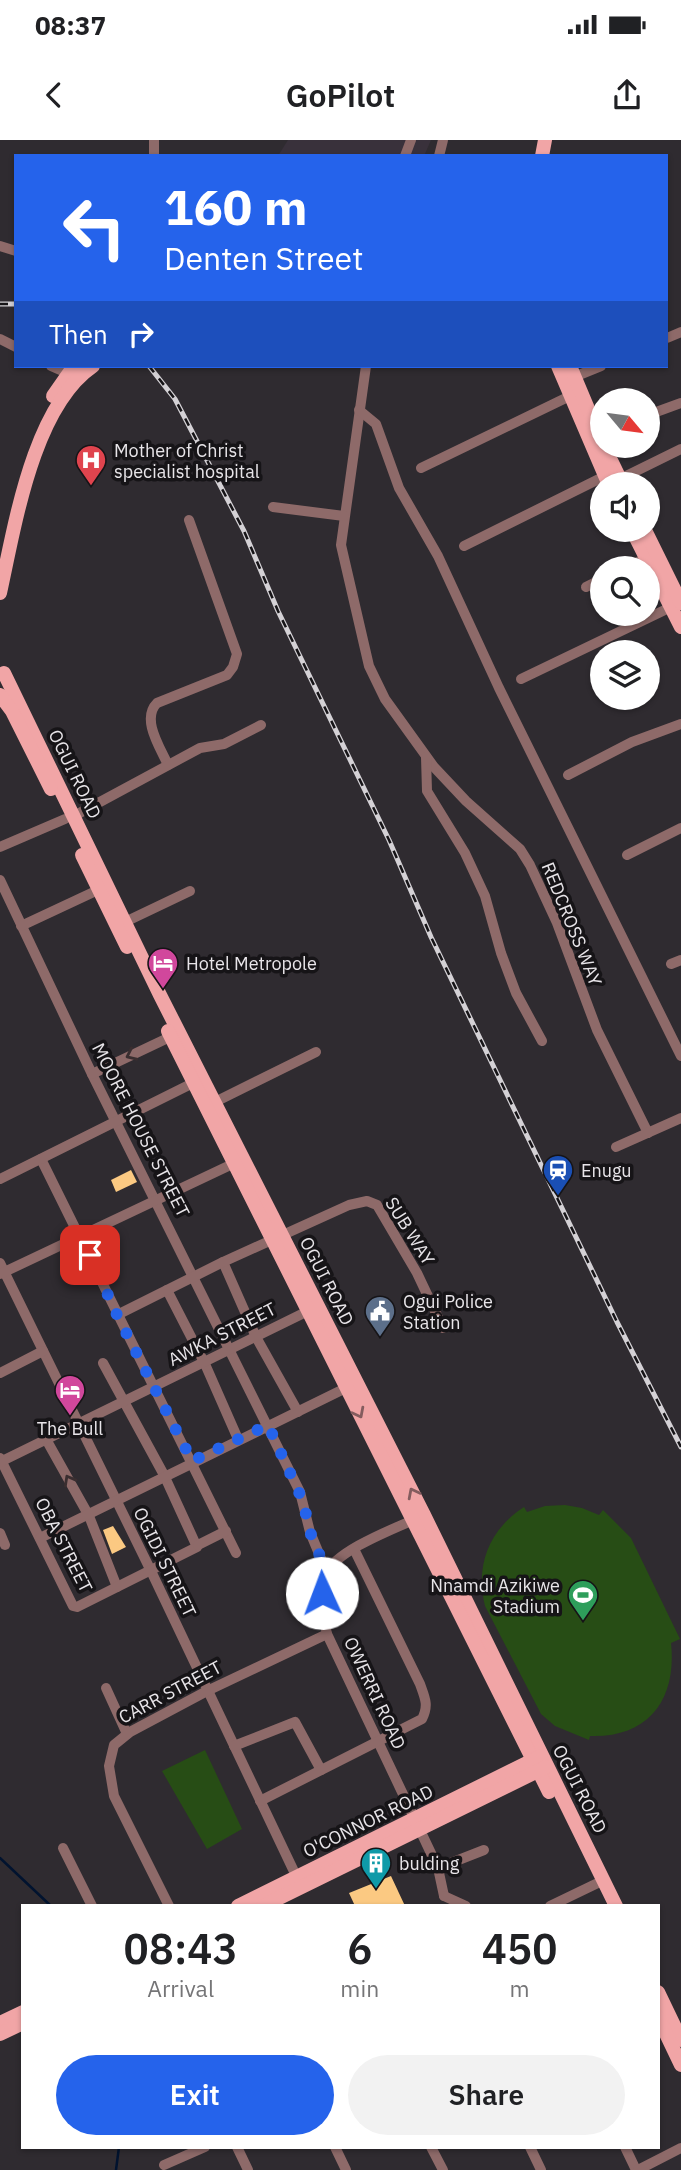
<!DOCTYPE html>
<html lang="en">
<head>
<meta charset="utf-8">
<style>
  :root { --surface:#fff; --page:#f2f2f2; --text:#202124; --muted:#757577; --accent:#2563eb }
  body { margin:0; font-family:"IBM Plex Sans",sans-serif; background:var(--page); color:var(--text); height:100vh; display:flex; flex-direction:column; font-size:26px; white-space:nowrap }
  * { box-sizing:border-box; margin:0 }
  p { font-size:23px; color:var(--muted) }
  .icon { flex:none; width:38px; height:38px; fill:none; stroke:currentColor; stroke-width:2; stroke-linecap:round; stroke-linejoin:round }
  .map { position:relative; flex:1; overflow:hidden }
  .panel { position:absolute; left:21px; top:1764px; width:639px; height:245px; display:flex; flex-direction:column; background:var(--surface); border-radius:0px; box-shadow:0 2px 5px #0004 }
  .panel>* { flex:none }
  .hud { position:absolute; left:14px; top:14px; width:654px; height:214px; border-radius:0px; box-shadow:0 2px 5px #0004; background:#2563eb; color:#fff; overflow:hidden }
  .needle { width:46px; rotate:119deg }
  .buttons { position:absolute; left:590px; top:248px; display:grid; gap:14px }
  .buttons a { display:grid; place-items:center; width:70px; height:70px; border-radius:50%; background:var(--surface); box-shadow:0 2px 5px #0004; font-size:35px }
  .pin { position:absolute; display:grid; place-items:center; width:60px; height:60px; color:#fff; margin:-30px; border-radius:14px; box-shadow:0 4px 10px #0006 }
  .me { position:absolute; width:77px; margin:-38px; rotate:358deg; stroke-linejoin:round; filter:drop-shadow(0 0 5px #0008) }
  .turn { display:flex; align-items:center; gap:24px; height:147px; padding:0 35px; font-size:32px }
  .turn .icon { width:91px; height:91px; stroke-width:2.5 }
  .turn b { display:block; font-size:49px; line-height:60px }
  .then { display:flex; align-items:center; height:66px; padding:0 35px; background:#0003; gap:14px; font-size:26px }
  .eta { display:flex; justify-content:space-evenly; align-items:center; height:119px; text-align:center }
  .eta b { font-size:42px; font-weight:600; line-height:49px }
  .cta { display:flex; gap:14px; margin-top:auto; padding:14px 35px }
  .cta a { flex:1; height:80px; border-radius:42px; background:var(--accent); color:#fff; font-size:28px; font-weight:600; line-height:80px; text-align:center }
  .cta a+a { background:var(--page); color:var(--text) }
  .status { display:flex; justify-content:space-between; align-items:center; height:49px; padding:0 35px; background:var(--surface); direction:ltr }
  .status svg { height:19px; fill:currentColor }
  header { display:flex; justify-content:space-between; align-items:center; height:91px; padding:0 35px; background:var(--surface); font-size:32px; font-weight:600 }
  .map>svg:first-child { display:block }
</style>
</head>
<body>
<div class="status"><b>08:37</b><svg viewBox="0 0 49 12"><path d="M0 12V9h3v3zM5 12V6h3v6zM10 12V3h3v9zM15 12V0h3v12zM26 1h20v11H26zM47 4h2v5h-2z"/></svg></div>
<header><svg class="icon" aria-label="back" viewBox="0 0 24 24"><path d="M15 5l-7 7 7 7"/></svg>GoPilot<svg class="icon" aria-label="share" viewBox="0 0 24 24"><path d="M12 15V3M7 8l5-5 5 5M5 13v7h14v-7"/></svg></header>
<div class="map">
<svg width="681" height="2030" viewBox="0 0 681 2030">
  <rect width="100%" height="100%" fill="#2f2b30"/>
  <path fill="#39313b" d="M288,0H431L424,16H278Z"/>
  <g fill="#274d15">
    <path d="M565,1365L582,1368L599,1375L603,1370L631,1398L680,1499L671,1503C677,1559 649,1598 590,1596L589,1600L555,1586L541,1574L485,1466C475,1425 489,1390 524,1367L527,1372L545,1366Z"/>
    <path d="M205,1610L242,1689L207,1709L162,1631Z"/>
  </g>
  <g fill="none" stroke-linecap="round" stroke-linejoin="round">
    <g stroke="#01132f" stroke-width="2.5">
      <path d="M0,1718L51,1766"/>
      <path d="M116,2030L119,2007"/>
    </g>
  </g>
  <g fill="#fbc982">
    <path d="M131,1030L137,1042L116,1052L111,1040Z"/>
    <path d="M113,1386L126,1407L112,1414L103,1390Z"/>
    <path d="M391,1736L405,1766H355L349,1753Z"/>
  </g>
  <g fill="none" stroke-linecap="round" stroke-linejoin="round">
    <g stroke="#8e6a69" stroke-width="10">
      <path d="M154,0V16"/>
      <path d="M405,16L411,0"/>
      <path d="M439,16L443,0"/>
      <path d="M0,106L16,111"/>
      <path d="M667,198L681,192"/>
      <path d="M0,199L16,207"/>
      <path d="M51,226L67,233"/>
      <path d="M366,226L341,405L369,526L385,559L434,627L466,661L520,709L530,725L557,783L597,890L648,993"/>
      <path d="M574,237L601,226"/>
      <path d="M359,270L376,284L399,348L438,416L499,548L681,916"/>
      <path d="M648,275L681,263"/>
      <path d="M421,328L570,256"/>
      <path d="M620,339L681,309"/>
      <path d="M273,367L344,376"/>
      <path d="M464,406L605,336"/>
      <path d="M624,429L646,418"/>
      <path d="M586,447L602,439"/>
      <path d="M521,539L671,467"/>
      <path d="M426,617L427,651L465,713L485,756L501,813L516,853L542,901"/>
      <path d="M168,625C160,607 141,579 157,563L227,535L233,527L237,514L189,380"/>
      <path d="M568,635L632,602L681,584"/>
      <path d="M74,676L200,608L224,604L261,585"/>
      <path d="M0,707L65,679"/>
      <path d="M627,715L681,688"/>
      <path d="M0,740L92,934L300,1352L310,1392L327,1433"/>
      <path d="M125,782L190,751"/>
      <path d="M21,786L98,750"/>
      <path d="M671,824L681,820"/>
      <path d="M92,934L170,897"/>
      <path d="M215,962L316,912"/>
      <path d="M616,1007L681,978"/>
      <path d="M41,1019L236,1413"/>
      <path d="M0,1039L193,943"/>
      <path d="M223,1122L256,1197L298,1272"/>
      <path d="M0,1123L151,1431L299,1742"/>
      <path d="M0,1134L241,1020"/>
      <path d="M167,1150L205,1224L238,1299"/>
      <path d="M117,1175L223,1122L349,1065L367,1061L377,1065L417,1133L443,1188"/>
      <path d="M0,1233L43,1211"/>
      <path d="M47,1301L89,1376L117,1447"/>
      <path d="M0,1318L73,1466L77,1467L197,1407L164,1335L103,1223"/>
      <path d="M0,1322L308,1171"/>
      <path d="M420,1377C396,1388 336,1410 326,1434C318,1453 323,1475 327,1494L438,1728L444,1756"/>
      <path d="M0,1393L5,1405"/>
      <path d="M40,1398L352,1245"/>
      <path d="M198,1405L226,1391"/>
      <path d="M106,1548L127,1594"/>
      <path d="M234,1606L295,1582L321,1630"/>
      <path d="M260,1661L422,1579C429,1565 425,1558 420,1544L354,1409"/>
      <path d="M63,1708L92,1766"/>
      <path d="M438,1728L484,1710"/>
      <path d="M444,1756L466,1766"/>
      <path d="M169,1766L114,1656L109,1626L114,1605L130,1592L207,1551L327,1494"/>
      <path d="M550,1766L604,1740"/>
      <path d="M237,2007L248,2030"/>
      <path d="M335,2007L346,2030"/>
      <path d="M431,2007L443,2030"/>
      <path d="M530,2007L541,2030"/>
      <path d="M625,2007L636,2030"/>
      <path d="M164,2025L205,2007"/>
      <path d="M638,2030L681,2008"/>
    </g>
    <g stroke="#f1a5a6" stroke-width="14">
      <path d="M542,16L545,0"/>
      <path d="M558,226L609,345"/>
      <path d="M570,226L602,302"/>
      <path d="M53,256L74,226"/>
      <path d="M604,306L623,345"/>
      <path d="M632,390L681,487"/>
      <path d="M645,390L681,463"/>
      <path d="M0,453C15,385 33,267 93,226"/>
      <path d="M4,533L160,855L424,1375L616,1766"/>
      <path d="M0,555L12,571L51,649"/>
      <path d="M82,715L127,807"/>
      <path d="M168,891L549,1652"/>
      <path d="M238,1766L541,1616"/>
      <path d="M263,1766L546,1627"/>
      <path d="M658,1852L681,1900"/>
      <path d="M658,1877L681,1925"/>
      <path d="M0,1883L23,1872"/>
      <path d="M0,1894L23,1883"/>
    </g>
    <g stroke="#d4d1d5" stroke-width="5">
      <g id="rail">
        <path d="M0,164H16"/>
        <path d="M149,226L175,259L244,391L278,471L389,700L431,797L617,1182L681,1307"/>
      </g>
    </g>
    <use href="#rail" stroke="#161417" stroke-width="2.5" stroke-dasharray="8" stroke-linecap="butt"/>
  </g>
  <defs><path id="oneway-chevron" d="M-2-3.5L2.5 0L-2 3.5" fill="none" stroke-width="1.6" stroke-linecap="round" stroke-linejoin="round" transform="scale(1.75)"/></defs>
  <g stroke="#3a2e30">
    <use href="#oneway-chevron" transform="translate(131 915) rotate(155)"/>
    <use href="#oneway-chevron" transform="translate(69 1340) rotate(-119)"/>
  </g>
  <g stroke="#845c5e">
    <use href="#oneway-chevron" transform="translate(359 1273) rotate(63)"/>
    <use href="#oneway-chevron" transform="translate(413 1353) rotate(-117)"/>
  </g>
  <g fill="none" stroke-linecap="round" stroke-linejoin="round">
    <path stroke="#2563eb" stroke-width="12" stroke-dasharray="0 21.6" d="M90,1115L117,1175L192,1321L268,1285L303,1361L310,1392L327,1433L322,1453"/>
  </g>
  <defs>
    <g id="hospital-pin" transform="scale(1.575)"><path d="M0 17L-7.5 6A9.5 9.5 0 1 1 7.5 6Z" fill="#e0444e" stroke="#161417"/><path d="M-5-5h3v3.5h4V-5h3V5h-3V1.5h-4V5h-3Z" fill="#fff"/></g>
    <g id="hotel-pin" transform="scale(1.575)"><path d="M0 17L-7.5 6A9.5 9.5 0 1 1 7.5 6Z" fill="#d1479c" stroke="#161417"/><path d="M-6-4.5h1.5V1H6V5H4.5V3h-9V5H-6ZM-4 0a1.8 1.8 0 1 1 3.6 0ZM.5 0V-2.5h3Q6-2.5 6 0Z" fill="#fff"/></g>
    <g id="station-pin" transform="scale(1.575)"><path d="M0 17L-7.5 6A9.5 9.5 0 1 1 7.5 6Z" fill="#1a4fb4" stroke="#161417"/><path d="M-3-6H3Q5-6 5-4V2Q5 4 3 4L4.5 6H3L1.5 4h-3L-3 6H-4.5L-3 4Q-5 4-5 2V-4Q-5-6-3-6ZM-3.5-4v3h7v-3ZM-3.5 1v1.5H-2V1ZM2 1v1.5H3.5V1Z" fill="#fff"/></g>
    <g id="civic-pin" transform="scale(1.575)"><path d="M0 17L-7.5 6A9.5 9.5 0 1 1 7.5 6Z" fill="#5c6f8a" stroke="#161417"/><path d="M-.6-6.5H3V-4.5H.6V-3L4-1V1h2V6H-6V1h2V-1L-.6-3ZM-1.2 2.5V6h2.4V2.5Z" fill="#fff"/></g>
    <g id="stadium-pin" transform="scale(1.575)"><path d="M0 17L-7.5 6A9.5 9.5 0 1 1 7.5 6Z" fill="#2e9e5b" stroke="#161417"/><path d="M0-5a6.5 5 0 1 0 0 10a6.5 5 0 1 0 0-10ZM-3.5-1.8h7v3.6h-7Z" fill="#fff"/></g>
    <g id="building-pin" transform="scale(1.575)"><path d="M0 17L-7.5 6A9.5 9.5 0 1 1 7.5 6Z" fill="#0f9aa8" stroke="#161417"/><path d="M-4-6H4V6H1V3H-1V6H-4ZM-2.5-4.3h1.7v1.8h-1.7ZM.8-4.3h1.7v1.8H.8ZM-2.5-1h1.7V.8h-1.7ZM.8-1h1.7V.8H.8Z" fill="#fff"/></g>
  </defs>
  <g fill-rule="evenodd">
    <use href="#hospital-pin" x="91" y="320"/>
    <use href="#hotel-pin" x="163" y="823"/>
    <use href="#station-pin" x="558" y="1030"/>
    <use href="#civic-pin" x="380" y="1171"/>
    <use href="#hotel-pin" x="70" y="1250"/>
    <use href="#stadium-pin" x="583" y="1455"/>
    <use href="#building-pin" x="376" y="1723"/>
  </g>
  <g text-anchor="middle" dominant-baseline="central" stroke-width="7" stroke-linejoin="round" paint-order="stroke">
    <g font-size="18" fill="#e8e5e9" stroke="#161417" text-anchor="start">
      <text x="114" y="310">Mother of Christ<tspan x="114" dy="21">specialist hospital</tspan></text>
      <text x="186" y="823">Hotel Metropole</text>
      <text x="581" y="1030">Enugu</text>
      <text x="403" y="1161">Ogui Police<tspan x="403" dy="21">Station</tspan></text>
      <text x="70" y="1288" text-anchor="middle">The Bull</text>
      <text x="560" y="1445" text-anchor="end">Nnamdi Azikiwe<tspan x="560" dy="21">Stadium</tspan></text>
      <text x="399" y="1723">bulding</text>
    </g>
    <g font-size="18" fill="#e8e5e9" stroke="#161417">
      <text transform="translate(75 634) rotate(64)">OGUI ROAD</text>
      <text transform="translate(572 784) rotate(68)">REDCROSS WAY</text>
      <text transform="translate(141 990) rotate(63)">MOORE HOUSE STREET</text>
      <text transform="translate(410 1091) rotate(58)">SUB WAY</text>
      <text transform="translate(327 1141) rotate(63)">OGUI ROAD</text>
      <text transform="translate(222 1194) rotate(-27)">AWKA STREET</text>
      <text transform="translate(64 1405) rotate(63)">OBA STREET</text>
      <text transform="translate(165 1422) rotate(64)">OGIDI STREET</text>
      <text transform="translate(170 1552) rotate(-28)">CARR STREET</text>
      <text transform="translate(375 1553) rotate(65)">OWERRI ROAD</text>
      <text transform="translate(580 1649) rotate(63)">OGUI ROAD</text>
      <text transform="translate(368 1681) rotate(-26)">O'CONNOR ROAD</text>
    </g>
  </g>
</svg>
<div class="buttons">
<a><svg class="needle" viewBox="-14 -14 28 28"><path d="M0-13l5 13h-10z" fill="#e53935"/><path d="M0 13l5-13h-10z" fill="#757577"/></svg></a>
<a><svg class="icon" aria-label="sound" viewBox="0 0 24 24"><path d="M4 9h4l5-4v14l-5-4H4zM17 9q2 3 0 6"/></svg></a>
<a><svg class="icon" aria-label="search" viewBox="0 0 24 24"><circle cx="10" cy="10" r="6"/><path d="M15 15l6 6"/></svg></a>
<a><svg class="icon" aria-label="layers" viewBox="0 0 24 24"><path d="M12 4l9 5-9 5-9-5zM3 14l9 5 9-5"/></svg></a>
</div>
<div class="pin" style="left:90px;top:1115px;background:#d93025"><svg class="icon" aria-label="arrive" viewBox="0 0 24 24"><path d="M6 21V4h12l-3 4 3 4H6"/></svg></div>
<svg class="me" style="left:322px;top:1453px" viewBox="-20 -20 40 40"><circle r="19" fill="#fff"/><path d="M0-13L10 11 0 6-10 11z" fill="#2563eb"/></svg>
<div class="hud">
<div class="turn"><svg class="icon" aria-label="left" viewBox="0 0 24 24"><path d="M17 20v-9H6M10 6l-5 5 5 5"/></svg><div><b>160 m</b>Denten Street</div></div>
<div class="then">Then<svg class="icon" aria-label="right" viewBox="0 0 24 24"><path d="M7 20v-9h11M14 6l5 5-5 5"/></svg></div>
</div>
<section class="panel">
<div class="eta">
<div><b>08:43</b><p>Arrival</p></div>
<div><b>6</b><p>min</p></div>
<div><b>450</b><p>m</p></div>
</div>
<div class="cta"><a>Exit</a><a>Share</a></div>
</section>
</div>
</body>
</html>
